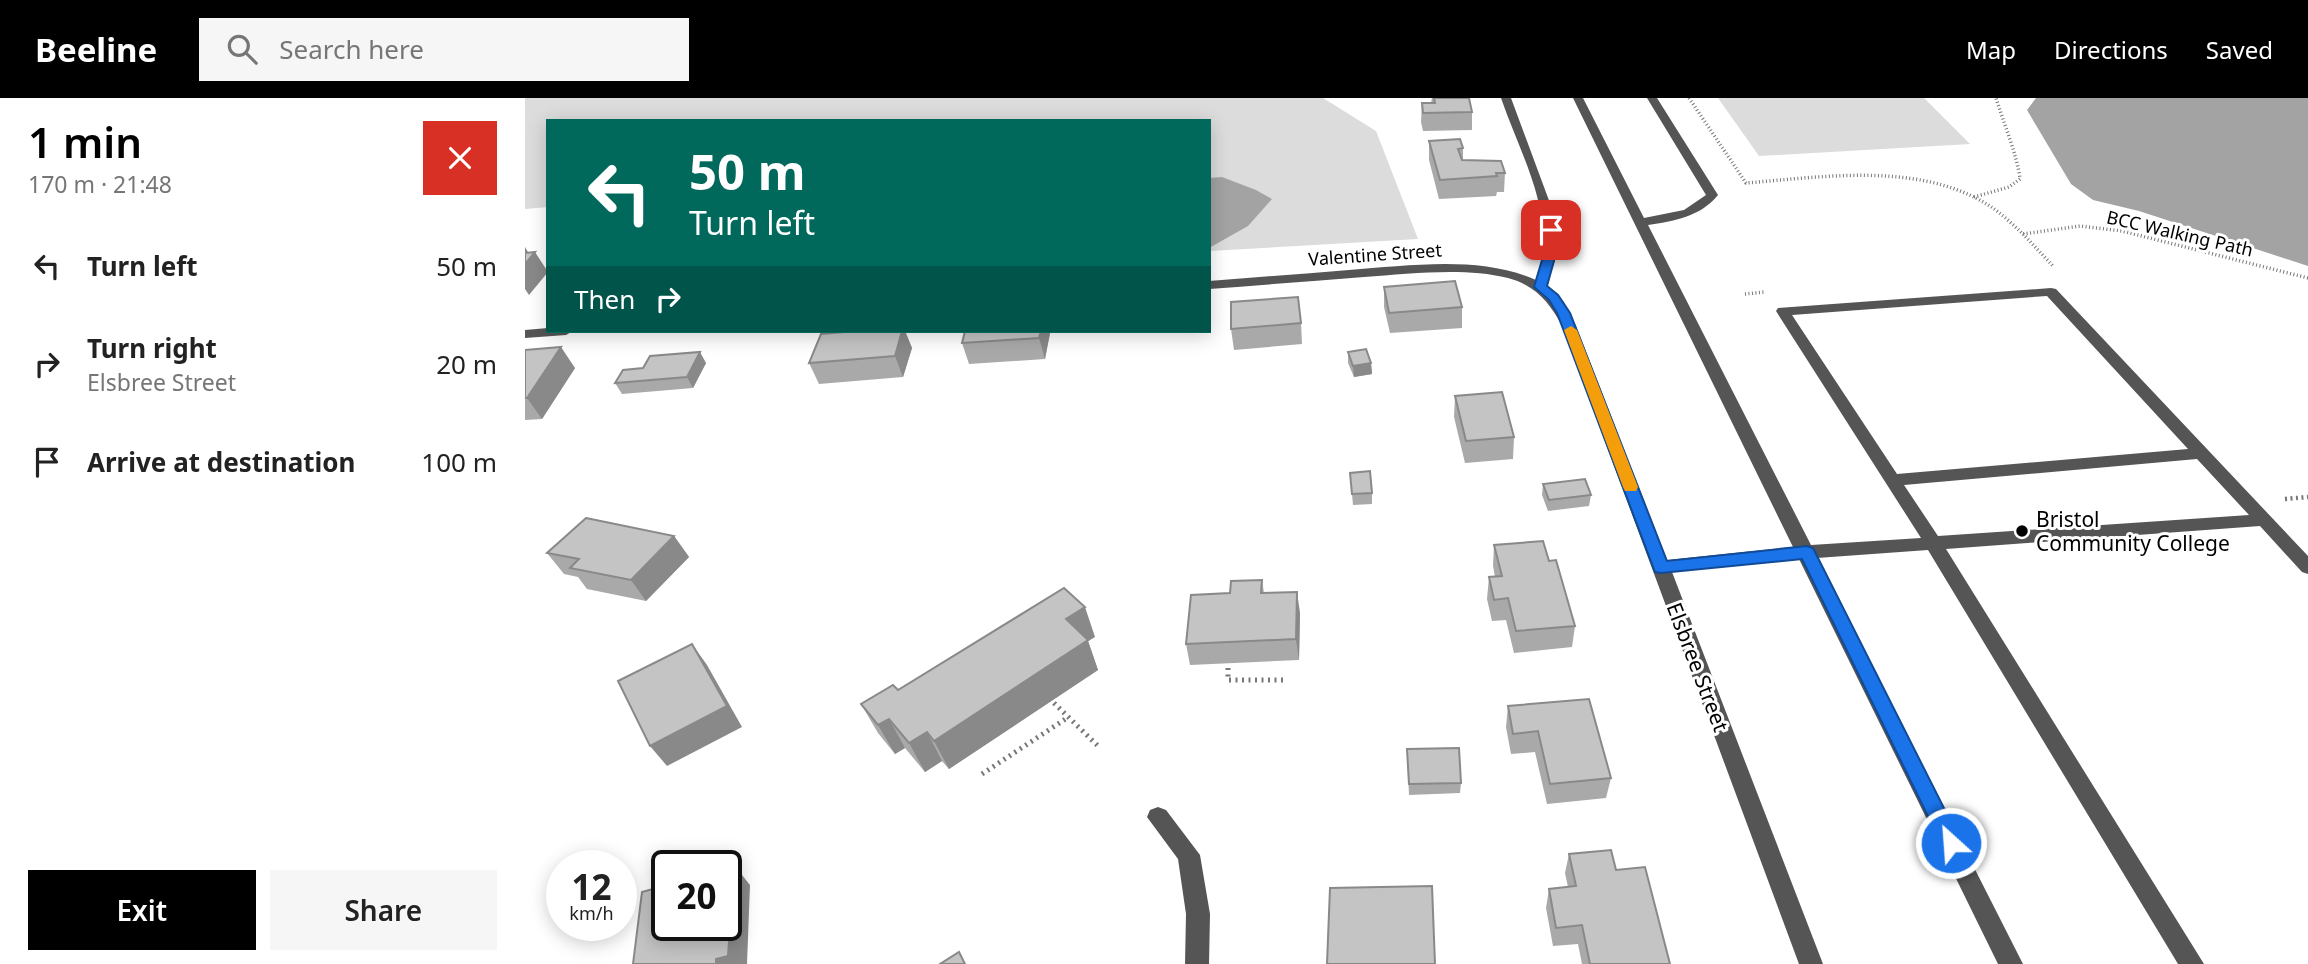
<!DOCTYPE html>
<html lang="en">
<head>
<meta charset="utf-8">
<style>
  :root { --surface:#fff; --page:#f6f6f6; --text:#222; --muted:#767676; --accent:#000 }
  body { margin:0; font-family:"Noto Sans",sans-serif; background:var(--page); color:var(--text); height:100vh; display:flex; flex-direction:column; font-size:26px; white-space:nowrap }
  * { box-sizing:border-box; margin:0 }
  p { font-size:23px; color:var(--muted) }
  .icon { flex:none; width:38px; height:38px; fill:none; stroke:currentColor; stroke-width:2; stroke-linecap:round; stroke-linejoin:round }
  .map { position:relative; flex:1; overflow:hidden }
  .drawer { display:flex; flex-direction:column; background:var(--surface); width:525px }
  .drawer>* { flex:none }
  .hud { position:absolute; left:21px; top:21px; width:665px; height:214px; border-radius:0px; box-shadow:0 4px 18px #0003; background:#00695c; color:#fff; overflow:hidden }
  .speed { position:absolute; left:21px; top:752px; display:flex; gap:14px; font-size:35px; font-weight:700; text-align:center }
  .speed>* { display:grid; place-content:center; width:91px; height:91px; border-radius:50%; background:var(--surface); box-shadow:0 4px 18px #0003; line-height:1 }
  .speed small { font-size:18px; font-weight:400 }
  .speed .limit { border:4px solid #111; border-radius:10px; background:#fff; color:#111 }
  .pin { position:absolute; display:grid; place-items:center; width:60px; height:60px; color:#fff; margin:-30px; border-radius:14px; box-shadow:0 4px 10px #0006 }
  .me { position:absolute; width:77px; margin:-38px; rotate:334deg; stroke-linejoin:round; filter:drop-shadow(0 0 5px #0008) }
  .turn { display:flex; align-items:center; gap:24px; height:147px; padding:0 28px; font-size:32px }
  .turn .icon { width:91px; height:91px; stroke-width:2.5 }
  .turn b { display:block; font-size:49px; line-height:60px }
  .then { display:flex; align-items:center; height:66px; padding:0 28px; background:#0003; gap:14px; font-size:26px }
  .round { display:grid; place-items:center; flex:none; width:74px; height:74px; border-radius:0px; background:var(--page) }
  .head { display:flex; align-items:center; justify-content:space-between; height:119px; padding:0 28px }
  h1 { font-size:42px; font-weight:600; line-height:52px; color:var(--accent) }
  .primary-button { display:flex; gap:14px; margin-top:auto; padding:14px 28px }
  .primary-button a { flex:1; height:80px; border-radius:0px; background:var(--accent); color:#fff; font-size:28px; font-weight:600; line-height:80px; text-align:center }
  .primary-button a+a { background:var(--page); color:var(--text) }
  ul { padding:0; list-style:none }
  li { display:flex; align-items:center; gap:21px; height:98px; padding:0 28px }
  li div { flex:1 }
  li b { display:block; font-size:26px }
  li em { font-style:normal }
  header { display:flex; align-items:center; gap:42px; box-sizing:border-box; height:98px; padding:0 35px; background:var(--accent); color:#fff }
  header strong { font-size:33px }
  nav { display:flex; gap:38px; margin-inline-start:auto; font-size:24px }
  .search { width:490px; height:63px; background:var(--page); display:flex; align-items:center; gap:18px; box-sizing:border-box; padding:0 24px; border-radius:0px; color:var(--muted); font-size:26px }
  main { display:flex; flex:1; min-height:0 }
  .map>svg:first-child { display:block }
</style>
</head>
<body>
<header>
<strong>Beeline</strong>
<div class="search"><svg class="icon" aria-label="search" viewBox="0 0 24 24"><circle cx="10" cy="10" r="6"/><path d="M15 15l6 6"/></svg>Search here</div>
<nav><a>Map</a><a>Directions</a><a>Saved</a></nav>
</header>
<main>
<section class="drawer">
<div class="head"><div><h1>1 min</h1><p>170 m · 21:48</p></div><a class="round" style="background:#d93025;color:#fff"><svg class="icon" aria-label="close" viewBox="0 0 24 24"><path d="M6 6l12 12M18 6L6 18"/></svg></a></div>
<ul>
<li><svg class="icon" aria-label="left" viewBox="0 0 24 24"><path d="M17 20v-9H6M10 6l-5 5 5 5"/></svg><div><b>Turn left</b></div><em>50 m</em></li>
<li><svg class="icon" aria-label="right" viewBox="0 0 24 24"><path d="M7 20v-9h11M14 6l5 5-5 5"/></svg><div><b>Turn right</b><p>Elsbree Street</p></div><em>20 m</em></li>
<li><svg class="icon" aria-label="arrive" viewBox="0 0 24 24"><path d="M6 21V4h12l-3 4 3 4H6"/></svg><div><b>Arrive at destination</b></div><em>100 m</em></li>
</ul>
<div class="primary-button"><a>Exit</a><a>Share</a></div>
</section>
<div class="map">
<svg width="1783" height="866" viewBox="0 0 1783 866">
  <rect width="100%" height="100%" fill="#fff"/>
  <g fill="#dcdcdc">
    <path d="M0,0H798L851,33L893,141L684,153V23H23V109L0,111Z"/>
    <path d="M1193,0H1399L1445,46L1234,58Z"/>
  </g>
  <g fill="#a3a3a3">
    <path d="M1511,0H1783V168L1614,113L1568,102L1546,86L1502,12Z"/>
    <path d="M697,79L731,92L747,101L723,128L684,150V80Z"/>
  </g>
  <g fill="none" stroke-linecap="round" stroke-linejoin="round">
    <g stroke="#777" stroke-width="3.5" stroke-dasharray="1 2.5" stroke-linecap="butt">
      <path d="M1164,0L1221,85C1297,79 1391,64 1460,105C1474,113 1486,125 1498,136L1555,128L1597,133L1783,180"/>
      <path d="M1449,99L1484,89L1495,81C1493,60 1478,23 1471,0"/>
      <path d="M1498,136L1528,168"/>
      <path d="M1220,196L1239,194"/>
    </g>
    <path stroke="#777" stroke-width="4.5" stroke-dasharray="2 3.5" stroke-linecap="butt" d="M1760,401L1783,399"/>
    <g stroke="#777" stroke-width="5" stroke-dasharray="2 4.5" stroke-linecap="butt">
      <path d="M703,570V582H762"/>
      <path d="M529,605L575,650"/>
      <path d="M457,676L542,620"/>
    </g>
    <g fill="#555" fill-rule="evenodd">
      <path d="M976,0H986L1029,116L1033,152L1022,188L1038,203L1051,228L1142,462L1268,449L1048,0H1058L1119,120L1159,112L1181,97L1122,0H1132L1193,97C1175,119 1149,123 1123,127L1286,447L1396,440L1251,213L1253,210L1526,190L1531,191L1783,458V476L1777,474L1735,428L1421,451L1679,866H1653L1403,452L1292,460L1498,866H1473L1274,461L1147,474L1298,866H1274L1037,228C1025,205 1010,187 983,180C938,169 885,176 839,179C787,183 736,187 684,191V183C731,179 778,176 824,172C884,168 954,157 1011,182C1034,119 996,59 976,0ZM1522,198L1663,351L1372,376L1267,217ZM1672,361L1724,417L1413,438L1379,387Z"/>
      <path d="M23,230V233H48L41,237L0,240V232Z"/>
      <path d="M633,709L641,712L675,757L685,816L684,866H660L661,816L653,761L622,719L625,712Z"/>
    </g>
  </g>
  <g fill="#a9a9a9">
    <path d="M907,0H944L947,14V32L898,33L896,24L897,5H906Z"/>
    <path d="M904,43L938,50V62L980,75L979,94H972L971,98L914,101L904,62Z"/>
    <path d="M859,189L937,209V230L865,235L859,209Z"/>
    <path d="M776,225L777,246L709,252L706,231Z"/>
    <path d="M331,233H380L387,250L378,279L294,286L284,265Z"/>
    <path d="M440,233H524L525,235L520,261L444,266L437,245Z"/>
    <path d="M0,252L50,270L17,321L0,322Z"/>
    <path d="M823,254L846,265L847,276L829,279L823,265Z"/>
    <path d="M181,265L168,290L97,296L90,285Z"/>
    <path d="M930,298L989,339L988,361L940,365L929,319Z"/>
    <path d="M825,375L847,395V406L828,407Z"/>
    <path d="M1018,386L1066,397L1064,408L1023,413L1017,397Z"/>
    <path d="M149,438L164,459L121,503L62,491L53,479L39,476L22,455Z"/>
    <path d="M969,447L1024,463L1050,528L1047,549L989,555L981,522L967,523L962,501L964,479H970L968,468Z"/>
    <path d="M737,482L739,495L775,515L774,562L665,567L661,546L705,495Z"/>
    <path d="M570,539L563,543L573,572L424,671L417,663L400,674L380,650L370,656L353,635L336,606L373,592Z"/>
    <path d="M983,608L1086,680L1081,700L1022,706L1010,654L986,656L981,629Z"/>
    <path d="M882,651L936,685L935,695L884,697Z"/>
    <path d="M1044,756L1091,772L1145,866H1057L1053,846L1028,848L1021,810L1024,791L1043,789L1040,775Z"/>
  </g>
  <g fill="#898989">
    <path d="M0,149L6,159L10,154L23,174L4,197L0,191Z"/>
    <path d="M377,233H380L387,250L378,279L370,258Z"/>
    <path d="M516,233H524L525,235L520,261L514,240Z"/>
    <path d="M36,249L50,270L17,321L2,300Z"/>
    <path d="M175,254L181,265L168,290L162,279Z"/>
    <path d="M846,265L847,276L829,279L828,268Z"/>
    <path d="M149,438L164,459L121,503L106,482Z"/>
    <path d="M772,494L775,515L774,562L771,541Z"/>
    <path d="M560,509L570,539L563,543L573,572L424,671L409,643L541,521Z"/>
    <path d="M167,546L182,567L217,629L142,668L125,648Z"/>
    <path d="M364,621L380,650L370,656L353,627Z"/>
    <path d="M402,634L417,663L400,674L384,645Z"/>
    <path d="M209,767L225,787L222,866H191Z"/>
  </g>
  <g fill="#c4c4c4" stroke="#898989" stroke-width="2">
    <path d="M909,0H944L947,14L898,15L897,5H910Z"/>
    <path d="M935,41L938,50L933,51L937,62L976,63L980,75H971L972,78L915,82L904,43Z"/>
    <path d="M10,154L0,166V155Z"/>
    <path d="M930,183L937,209L864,215L859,189Z"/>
    <path d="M773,199L776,225L706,231V204Z"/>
    <path d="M331,233H377L370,258L284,265L296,236Z"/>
    <path d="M440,233H516L514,240L437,245Z"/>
    <path d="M36,249L2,300H0V252Z"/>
    <path d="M841,251L846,265L828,268L823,254Z"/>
    <path d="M175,254L162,279L90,285L98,272L118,270L125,258Z"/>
    <path d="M977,294L989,339L941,343L930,298Z"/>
    <path d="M845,373L847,395L827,396L825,375Z"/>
    <path d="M1060,381L1066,397L1024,402L1018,386Z"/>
    <path d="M61,420L149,438L106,482L45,470L54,461L22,455Z"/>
    <path d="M1018,443L1024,463L1031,462L1050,528L991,533L983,500L969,502L964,479L977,478L969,447Z"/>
    <path d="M737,482L736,495L772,494L771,541L661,546L666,497L705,495L706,483Z"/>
    <path d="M539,490L560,509L541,521L563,542L409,643L402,634L384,645L364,621L353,627L336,606L368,587L373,592Z"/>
    <path d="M167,546L202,608L125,648L93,583Z"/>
    <path d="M1064,601L1086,680L1025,686L1013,633L988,636L983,608Z"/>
    <path d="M934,650L936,685L884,686L882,651Z"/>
    <path d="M1086,752L1091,772L1120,769L1145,866H1065L1057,827L1031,830L1024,791L1051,788L1044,756Z"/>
    <path d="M209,767L203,858L191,861V866H108L117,794L142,787V828H201V769Z"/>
    <path d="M907,788L910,866H802L805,790Z"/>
    <path d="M434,854L440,866H415Z"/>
  </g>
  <path fill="#1a73e8" stroke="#114b97" stroke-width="2" d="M1026,128L1032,132V152L1022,188L1033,197L1045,215L1142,463L1282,448L1288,450L1433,738L1436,745L1433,751L1426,754L1419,751L1277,461L1136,475L1130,474L1032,215L1024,202L1009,189L1020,152V132Z"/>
  <path fill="#f59e0b" d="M1046,228L1052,232L1113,389L1111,393H1100L1098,389L1039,232Z"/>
  <circle fill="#000" stroke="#fff" stroke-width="2.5" cx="1497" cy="433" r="7"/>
  <g text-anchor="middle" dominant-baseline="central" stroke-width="6" stroke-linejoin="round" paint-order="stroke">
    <g font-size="18" fill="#000" stroke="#fff">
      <text transform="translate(1655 135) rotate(13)">BCC Walking Path</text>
      <text transform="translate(850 156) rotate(-4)">Valentine Street</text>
    </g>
    <g font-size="21" fill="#000" stroke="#fff" text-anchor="start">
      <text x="1511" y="421">Bristol<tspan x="1511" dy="24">Community College</tspan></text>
    </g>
    <g font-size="21" fill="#000" stroke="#fff">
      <text transform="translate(1173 569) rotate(69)">Elsbree Street</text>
    </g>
  </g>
</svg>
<div class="speed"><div>12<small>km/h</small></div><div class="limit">20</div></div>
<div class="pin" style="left:1026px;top:132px;background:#d93025"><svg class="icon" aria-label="arrive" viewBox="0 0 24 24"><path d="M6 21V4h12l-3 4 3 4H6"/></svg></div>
<svg class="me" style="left:1426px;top:745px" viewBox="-20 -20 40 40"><circle r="17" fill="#1a73e8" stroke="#fff" stroke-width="3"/><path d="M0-11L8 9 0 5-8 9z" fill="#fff"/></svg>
<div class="hud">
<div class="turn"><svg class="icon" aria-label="left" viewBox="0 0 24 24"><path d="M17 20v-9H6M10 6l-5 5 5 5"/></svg><div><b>50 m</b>Turn left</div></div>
<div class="then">Then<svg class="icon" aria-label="right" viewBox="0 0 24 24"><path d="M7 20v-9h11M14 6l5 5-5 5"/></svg></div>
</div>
</div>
</main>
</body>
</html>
